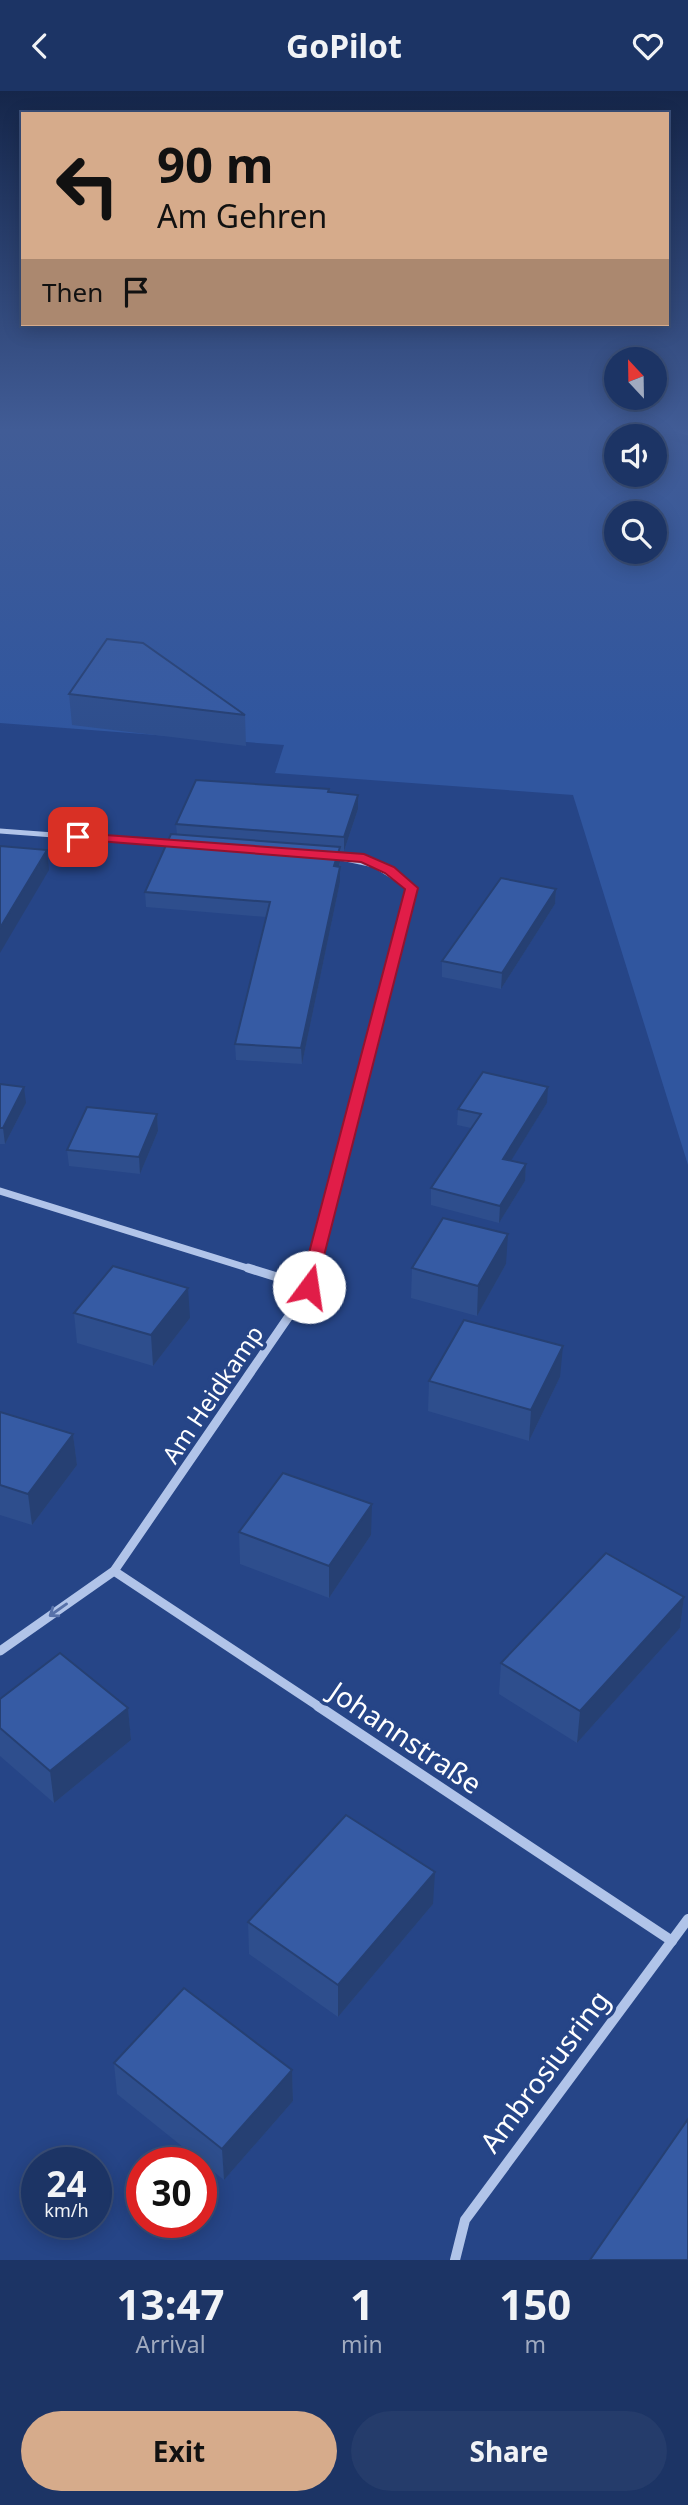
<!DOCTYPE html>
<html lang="en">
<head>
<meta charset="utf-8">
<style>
  :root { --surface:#1c3465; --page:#253c6b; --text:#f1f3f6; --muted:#a0aabf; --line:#3a4f79; --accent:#d6ab8b }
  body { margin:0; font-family:"Noto Sans",sans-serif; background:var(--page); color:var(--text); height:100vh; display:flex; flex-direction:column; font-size:26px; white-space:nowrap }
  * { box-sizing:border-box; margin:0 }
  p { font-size:23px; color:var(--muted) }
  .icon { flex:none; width:38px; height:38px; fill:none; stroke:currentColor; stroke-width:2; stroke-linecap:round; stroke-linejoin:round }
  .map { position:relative; height:2169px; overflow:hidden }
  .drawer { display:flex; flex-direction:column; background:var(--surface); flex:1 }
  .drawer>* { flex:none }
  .top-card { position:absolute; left:21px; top:21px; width:648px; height:214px; border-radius:0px; box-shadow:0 4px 18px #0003,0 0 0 2px var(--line); background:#d6ab8b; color:#111; overflow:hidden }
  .needle { width:46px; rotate:338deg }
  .buttons { position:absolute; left:604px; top:256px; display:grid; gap:14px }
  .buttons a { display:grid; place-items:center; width:63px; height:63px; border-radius:50%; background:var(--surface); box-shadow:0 4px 18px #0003,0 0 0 2px var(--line); font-size:35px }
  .speed { position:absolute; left:21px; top:2056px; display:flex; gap:14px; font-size:35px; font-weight:700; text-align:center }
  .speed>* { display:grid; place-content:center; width:91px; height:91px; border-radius:50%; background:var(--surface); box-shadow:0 4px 18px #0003,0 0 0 2px var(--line); line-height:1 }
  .speed small { font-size:18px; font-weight:400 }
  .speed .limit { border:10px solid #d22; background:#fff; color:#111 }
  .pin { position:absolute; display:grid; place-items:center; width:60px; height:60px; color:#fff; margin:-30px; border-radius:14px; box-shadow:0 4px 10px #0006 }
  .me { position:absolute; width:77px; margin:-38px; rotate:14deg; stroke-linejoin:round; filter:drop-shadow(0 0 5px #0008) }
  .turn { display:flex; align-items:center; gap:24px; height:147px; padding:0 21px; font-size:32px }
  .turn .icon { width:91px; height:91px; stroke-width:2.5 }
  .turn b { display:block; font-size:49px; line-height:60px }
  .then { display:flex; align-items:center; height:66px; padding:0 21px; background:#0003; gap:14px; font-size:26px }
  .eta { display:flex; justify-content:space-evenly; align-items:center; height:119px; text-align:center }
  .eta b { font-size:42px; font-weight:700; line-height:49px }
  .cta { display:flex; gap:14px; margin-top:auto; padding:14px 21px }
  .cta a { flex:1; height:80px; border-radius:42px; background:var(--accent); color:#111; font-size:28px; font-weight:700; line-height:80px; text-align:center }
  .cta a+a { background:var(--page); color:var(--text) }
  header { display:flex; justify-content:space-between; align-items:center; height:91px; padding:0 21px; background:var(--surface); font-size:32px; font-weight:700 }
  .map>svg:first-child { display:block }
</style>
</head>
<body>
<header><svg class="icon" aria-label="back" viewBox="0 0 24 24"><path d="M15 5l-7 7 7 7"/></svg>GoPilot<svg class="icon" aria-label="heart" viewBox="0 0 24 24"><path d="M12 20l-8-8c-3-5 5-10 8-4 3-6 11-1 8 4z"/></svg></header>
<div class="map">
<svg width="688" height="2169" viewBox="0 0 688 2169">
  <rect width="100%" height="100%" fill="#264587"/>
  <path fill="#30569f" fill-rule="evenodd" d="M0,336H625L688,354V1074L573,704L275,682L284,654L0,632ZM616,345H654V383H616ZM616,422H654V460H616Z"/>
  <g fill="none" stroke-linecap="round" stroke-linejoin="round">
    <path stroke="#b1c4e9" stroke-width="4.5" d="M670,336L688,342"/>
    <g stroke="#b1c4e9" stroke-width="5">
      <path d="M0,740L174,753"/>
      <path d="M332,765L374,774L411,797L402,831"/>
    </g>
    <g stroke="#b1c4e9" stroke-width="7">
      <path d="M0,1100L254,1179"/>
      <path d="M313,1179L403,830"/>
    </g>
    <g stroke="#b1c4e9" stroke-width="9">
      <path d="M309,1196L314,1177"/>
      <path d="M114,1480L321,1617"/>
      <path d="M0,1560L114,1480L309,1196L248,1177"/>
    </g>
    <g stroke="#b1c4e9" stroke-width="10">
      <path d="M318,1615L672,1850"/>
      <path d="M455,2169L465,2129L688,1828"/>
    </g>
  </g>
  <g fill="#2e4e8d">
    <path d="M69,603L245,624L246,655L72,634Z"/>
    <path d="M329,698V702L358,718L344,760H340V771L339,776H340V791L302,973L236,969L235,953L266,826L146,816L145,801L177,744L176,733Z"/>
    <path d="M556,798L555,813L501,898L442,886V870Z"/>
    <path d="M0,993L26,1012L5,1053H0Z"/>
    <path d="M547,1012L511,1069L526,1073L525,1090L499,1132L431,1114V1097L471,1037L457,1034L458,1018Z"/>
    <path d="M157,1023L158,1040L140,1083L69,1075L67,1059Z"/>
    <path d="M506,1173L477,1225L411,1207L412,1177Z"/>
    <path d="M74,1222L190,1227L153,1275L77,1252Z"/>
    <path d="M560,1286L529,1350L428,1320L429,1290Z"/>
    <path d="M0,1321L73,1343L77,1374L32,1434L0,1424Z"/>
    <path d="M239,1441L371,1444L329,1507L240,1473Z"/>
    <path d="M684,1506L680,1537L577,1652L499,1603L501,1572Z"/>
    <path d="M0,1608L128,1617L131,1649L54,1712L0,1665Z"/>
    <path d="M433,1813L338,1926L249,1863L248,1831Z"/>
    <path d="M114,1972L292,1979L293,2010L224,2089L117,2003Z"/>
  </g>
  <g fill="#264073">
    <path d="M358,704V718L344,760V746Z"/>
    <path d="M340,756V771L334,790V775Z"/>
    <path d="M47,759L49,779L0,862V837Z"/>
    <path d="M340,776V791L302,973L301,957Z"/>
    <path d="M556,798L555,813L501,898L502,882Z"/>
    <path d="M24,996L26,1012L5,1053L3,1037Z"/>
    <path d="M548,996L547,1012L502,1084L503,1068Z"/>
    <path d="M157,1023L158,1040L140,1083L139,1066Z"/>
    <path d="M526,1073L525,1090L499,1132L500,1115Z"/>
    <path d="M508,1143L506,1173L477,1225L478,1195Z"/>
    <path d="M188,1197L190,1227L153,1275L151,1244Z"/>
    <path d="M563,1255L560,1286L529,1350L531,1319Z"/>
    <path d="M73,1343L77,1374L32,1434L28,1403Z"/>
    <path d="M372,1413L371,1444L329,1507V1475Z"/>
    <path d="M684,1506L680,1537L577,1652L580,1620Z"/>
    <path d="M128,1617L131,1649L54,1712L50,1680Z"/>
    <path d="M435,1781L433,1813L338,1926V1894Z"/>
    <path d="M292,1979L293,2010L224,2089L222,2058Z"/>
  </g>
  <g fill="#365ba4" stroke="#264073" stroke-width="2">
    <path d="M107,548L143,552L245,624L69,603Z"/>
    <path d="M196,689L329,698L328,701L358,704L344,746L176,733Z"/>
    <path d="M171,743L340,756L334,775L340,776L301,957L235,953L270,811L145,801Z"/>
    <path d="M0,755L47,759L0,837Z"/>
    <path d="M501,787L556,798L502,882L442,870Z"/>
    <path d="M483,981L548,996L503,1068L526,1073L500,1115L431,1097L481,1023L458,1018Z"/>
    <path d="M0,993L24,996L3,1037H0Z"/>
    <path d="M87,1016L157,1023L139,1066L67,1059Z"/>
    <path d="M443,1127L508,1143L478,1195L412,1177Z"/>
    <path d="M113,1175L188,1197L151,1244L74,1222Z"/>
    <path d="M464,1229L563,1255L531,1319L429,1290Z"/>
    <path d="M0,1321L73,1343L28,1403L0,1394Z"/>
    <path d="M283,1382L372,1413L329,1475L239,1441Z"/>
    <path d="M606,1462L684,1506L580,1620L501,1572Z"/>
    <path d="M60,1562L128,1617L50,1680L0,1637V1608Z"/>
    <path d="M346,1724L435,1781L338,1894L248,1831Z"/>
    <path d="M184,1897L292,1979L222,2058L114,1972Z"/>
    <path d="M688,2028V2169H590Z"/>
  </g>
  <defs><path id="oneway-shaft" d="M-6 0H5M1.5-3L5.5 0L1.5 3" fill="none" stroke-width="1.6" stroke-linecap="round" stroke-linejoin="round" transform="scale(1.75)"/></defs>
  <use stroke="#5771a9" href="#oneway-shaft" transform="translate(58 1519) rotate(145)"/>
  <linearGradient id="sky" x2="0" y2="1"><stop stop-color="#15264a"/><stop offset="0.53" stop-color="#415c96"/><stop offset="1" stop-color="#415c96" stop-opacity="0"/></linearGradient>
  <rect width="688" height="640" fill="url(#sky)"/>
  <path fill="#e11d48" stroke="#92132f" stroke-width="2" d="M78,742L364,763L394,776L418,797L315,1200L309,1201L300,1196L405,798L385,782L361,771L73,748L72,746Z"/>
  <g text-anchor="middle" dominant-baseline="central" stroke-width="7" stroke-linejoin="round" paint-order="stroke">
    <g font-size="24" fill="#fff" stroke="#264587">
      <text transform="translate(212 1303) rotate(-56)">Am Heidkamp</text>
    </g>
    <g font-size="28" fill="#fff" stroke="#264587">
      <text transform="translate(406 1646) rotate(34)">Johannstraße</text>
      <text transform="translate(544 1980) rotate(-53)">Ambrosiusring</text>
    </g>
  </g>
</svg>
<div class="buttons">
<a><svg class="needle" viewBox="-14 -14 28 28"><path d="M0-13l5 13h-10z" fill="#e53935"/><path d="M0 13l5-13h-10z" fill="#a0aabf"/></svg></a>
<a><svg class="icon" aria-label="sound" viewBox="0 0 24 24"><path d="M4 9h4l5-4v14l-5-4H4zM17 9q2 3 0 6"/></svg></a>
<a><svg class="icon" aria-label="search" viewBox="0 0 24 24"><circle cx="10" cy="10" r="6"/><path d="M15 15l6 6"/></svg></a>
</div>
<div class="speed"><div>24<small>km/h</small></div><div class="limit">30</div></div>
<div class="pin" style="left:78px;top:746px;background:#d93025"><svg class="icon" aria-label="arrive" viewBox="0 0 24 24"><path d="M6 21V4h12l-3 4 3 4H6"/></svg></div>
<svg class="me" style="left:309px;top:1196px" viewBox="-20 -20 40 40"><circle r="19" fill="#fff"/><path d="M0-13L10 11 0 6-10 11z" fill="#e11d48"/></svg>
<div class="top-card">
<div class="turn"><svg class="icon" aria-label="left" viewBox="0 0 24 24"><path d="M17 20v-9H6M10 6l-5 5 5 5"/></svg><div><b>90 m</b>Am Gehren</div></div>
<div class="then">Then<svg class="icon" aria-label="arrive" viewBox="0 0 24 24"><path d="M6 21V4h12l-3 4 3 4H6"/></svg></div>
</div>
</div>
<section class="drawer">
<div class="eta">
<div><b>13:47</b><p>Arrival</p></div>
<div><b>1</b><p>min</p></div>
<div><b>150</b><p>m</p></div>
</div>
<div class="cta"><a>Exit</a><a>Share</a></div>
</section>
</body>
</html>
